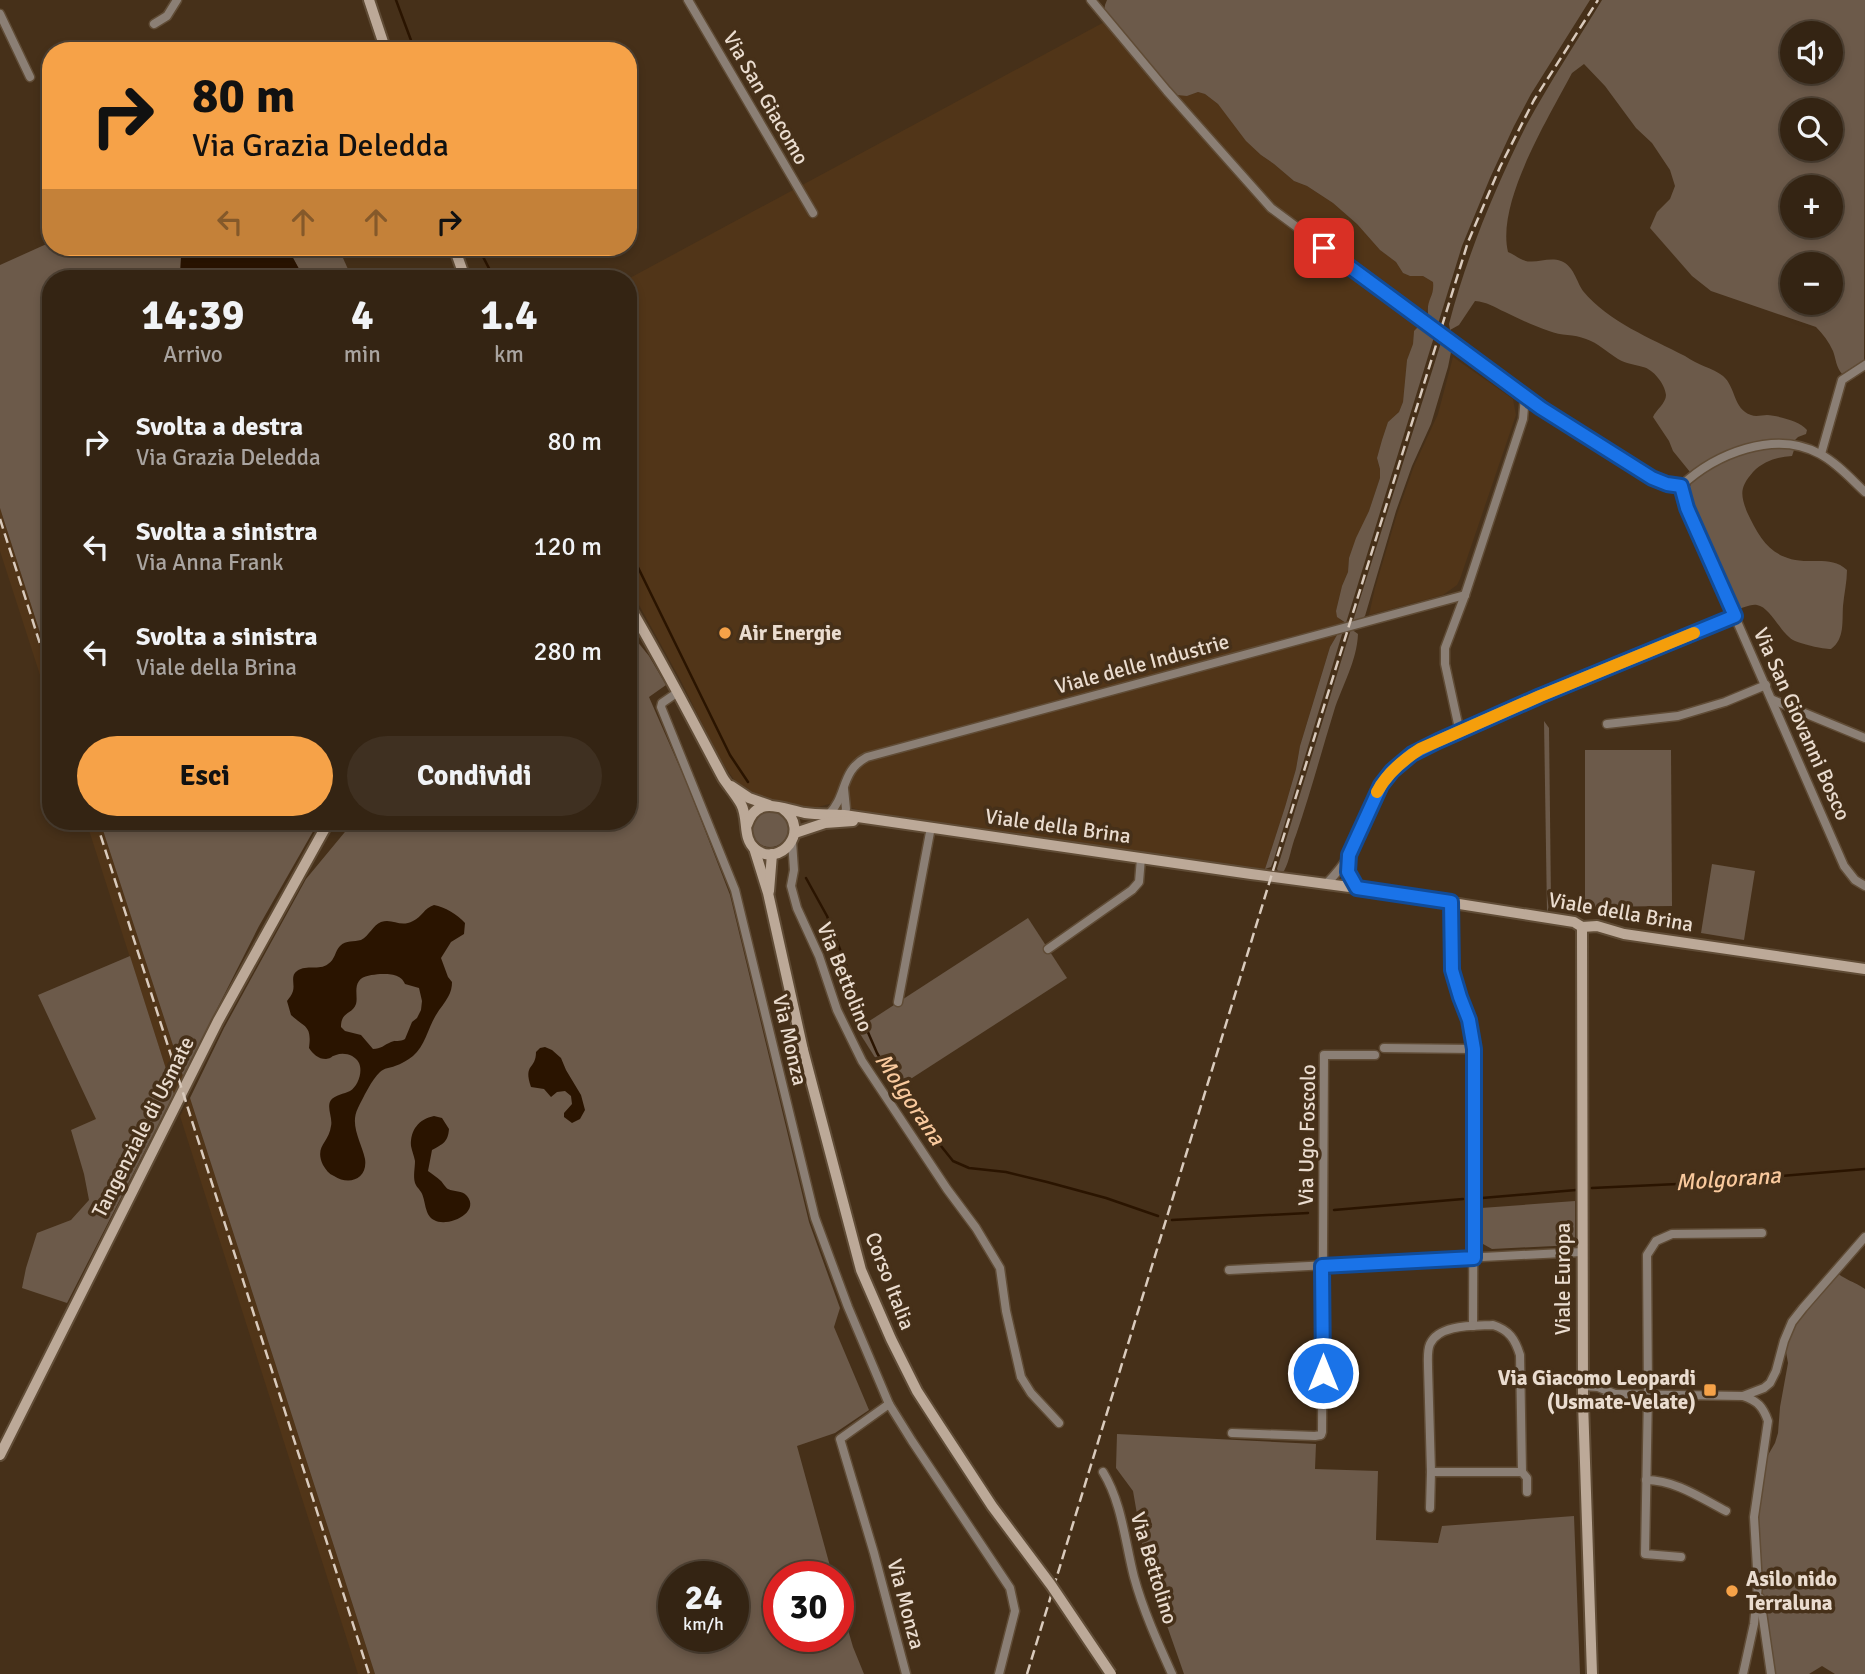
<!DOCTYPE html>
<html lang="it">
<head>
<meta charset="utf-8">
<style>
  :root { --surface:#342413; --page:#3f3021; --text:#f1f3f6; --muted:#a9a4a0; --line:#4e4133; --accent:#f6a248 }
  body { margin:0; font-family:Signika,sans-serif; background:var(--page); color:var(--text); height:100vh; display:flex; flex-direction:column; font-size:26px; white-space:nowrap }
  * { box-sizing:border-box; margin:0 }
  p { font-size:23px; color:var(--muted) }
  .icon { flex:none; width:38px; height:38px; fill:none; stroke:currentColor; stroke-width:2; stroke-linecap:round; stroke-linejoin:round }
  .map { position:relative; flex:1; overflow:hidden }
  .drawer { position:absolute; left:42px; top:270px; width:595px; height:560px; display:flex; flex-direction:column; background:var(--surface); border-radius:28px; box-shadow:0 4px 10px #0003,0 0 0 2px var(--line) }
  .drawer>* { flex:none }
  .banner { position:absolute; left:42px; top:42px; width:595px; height:214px; border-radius:28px; box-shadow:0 4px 10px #0003,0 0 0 2px var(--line); background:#f6a248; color:#111; overflow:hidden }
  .tools { position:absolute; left:1780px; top:21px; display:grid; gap:14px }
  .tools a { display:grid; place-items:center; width:63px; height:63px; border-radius:50%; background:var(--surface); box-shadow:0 4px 10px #0003,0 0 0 2px var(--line); font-size:35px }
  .speed { position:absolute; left:658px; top:1561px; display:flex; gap:14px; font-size:35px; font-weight:700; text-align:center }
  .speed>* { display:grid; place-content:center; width:91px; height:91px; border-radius:50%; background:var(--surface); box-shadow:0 4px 10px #0003,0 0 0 2px var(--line); line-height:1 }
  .speed small { font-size:18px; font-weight:400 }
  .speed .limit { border:10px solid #d22; background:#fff; color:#111 }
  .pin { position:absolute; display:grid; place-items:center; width:60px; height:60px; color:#fff; margin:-30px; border-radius:14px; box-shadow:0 4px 10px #0006 }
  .me { position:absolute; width:77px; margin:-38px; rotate:0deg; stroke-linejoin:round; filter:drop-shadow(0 0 5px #0008) }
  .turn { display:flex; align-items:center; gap:24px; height:147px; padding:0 35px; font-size:32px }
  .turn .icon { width:91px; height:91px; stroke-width:2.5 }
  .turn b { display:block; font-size:49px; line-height:60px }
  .lanes { display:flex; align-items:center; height:66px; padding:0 35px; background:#0003; justify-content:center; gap:35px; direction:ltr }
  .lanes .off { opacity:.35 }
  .eta { display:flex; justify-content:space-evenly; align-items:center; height:119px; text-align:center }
  .eta b { font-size:42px; font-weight:800; line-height:49px }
  .primary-button { display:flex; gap:14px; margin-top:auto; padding:14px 35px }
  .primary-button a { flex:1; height:80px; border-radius:42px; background:var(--accent); color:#111; font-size:28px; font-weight:800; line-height:80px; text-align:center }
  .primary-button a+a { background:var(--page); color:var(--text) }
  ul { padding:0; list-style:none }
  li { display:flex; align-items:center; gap:21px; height:105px; padding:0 35px }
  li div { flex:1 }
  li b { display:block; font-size:26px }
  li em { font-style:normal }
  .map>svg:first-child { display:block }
</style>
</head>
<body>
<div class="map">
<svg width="1865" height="1674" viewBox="0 0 1865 1674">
  <rect width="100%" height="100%" fill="#463019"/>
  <g fill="#513518">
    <path d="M1108,20L1187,96L1198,92L1205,94L1218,104L1261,155L1274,164L1294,181L1307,186L1333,203L1357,224L1380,250L1396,262L1403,273L1410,276H1423L1433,282L1434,287L1426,313L1430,322L1414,331L1413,344L1407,360L1403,402L1399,412L1388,422L1382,440L1377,458L1380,469V478L1369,511L1349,558L1348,572L1342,586L1336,611L1340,620L1346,623L1343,631L1337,635L1330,647L1300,746L1296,769L1285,807L1265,869L863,811L833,803L818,807H798L753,795L737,784L719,758L681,681L628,585V279Z"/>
    <path d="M1453,357L1513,399L1516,415L1460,579L1457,585L1443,595L1369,615L1375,588L1397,514L1414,466L1438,414Z"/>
    <path d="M0,508L51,667V709L0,551Z"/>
    <path d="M86,821H100L183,1076L174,1094Z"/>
    <path d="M190,1098L375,1674H358L180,1116Z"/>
  </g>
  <g fill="#6c5a4a" fill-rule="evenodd">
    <path d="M1107,0H1590L1531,94L1514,126L1490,178L1462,246L1346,623L1337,617L1336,611L1342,586L1348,572L1349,558L1356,538L1369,511L1380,478V469L1377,458L1382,440L1388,422L1399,412L1403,402L1407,360L1413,344L1414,331L1418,327L1430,322C1423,300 1435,299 1433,282L1423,276H1410L1403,273L1396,262L1380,250L1357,224L1333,203L1307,186L1294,181L1274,164L1261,155L1246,141L1218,104L1205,94L1198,92L1187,96L1177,95L1167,91L1104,12L1105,5Z"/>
    <path d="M1602,0H1865L1864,360L1842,374C1836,367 1836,359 1833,351C1829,342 1823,334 1816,327L1711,291L1692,276L1650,228L1657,212L1670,199L1675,186L1670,170L1652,143L1636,128L1605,86L1584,64L1572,73C1549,117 1496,202 1508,252C1513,254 1518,258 1523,260C1535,265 1548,256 1561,261C1574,266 1576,281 1583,291C1609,322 1650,338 1685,356C1697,365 1713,368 1723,376C1736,387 1733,409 1751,415C1756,417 1762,415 1767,415C1779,416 1800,421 1807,430L1806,434L1798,437L1794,441V450L1792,456C1777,457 1764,461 1753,472C1740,487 1740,494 1747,512C1761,542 1774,562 1811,561C1825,561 1836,560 1847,570C1847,582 1844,594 1843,606C1842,621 1845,639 1831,649C1823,649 1800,644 1793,640C1780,632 1770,607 1757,605C1749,604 1742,609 1735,610L1686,496L1693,479L1690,472L1673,451L1669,441L1653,417C1656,410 1666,403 1666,395C1665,384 1653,369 1643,367C1633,364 1627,364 1618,359C1607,352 1598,343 1586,339C1574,334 1561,336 1549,331C1534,326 1519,319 1505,312C1494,307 1487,302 1475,301L1459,325L1450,330L1449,324C1467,255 1495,188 1527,124C1550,82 1577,41 1602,0ZM1792,33H1830V72H1792ZM1792,110H1830V149H1792ZM1792,187H1830V226H1792ZM1792,264H1830V303H1792Z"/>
    <path d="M51,242V247H186L181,258L180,278H51V667L0,508V265Z"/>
    <path d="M289,247H338L352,278H304L293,258Z"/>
    <path d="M1445,330L1450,331L1446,341L1452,347L1448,367L1431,424L1412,466L1396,511L1365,616L1362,619L1353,621Z"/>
    <path d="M1351,629L1358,634C1357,661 1342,686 1334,711C1321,753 1310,795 1296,835C1291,847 1290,860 1284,871L1279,873L1277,869Z"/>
    <path d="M628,630L649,656L666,685L649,697L687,784L730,895L809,1222L840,1308L834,1327L869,1410L835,1433L797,1446L833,1577H779V1636H838V1595L853,1647L864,1674H375L190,1098L224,1028L306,879L354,821H628ZM674,1577H733V1636H674Z"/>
    <path d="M1343,631L1274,859L1271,867L1265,869L1285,807L1296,769L1300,746L1330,647L1337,635Z"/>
    <path d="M1544,721L1549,728L1551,900L1547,912Z"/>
    <path d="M1585,750H1671L1672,906L1585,907Z"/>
    <circle cx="770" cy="829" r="18"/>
    <path d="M100,821H319L259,926L183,1076Z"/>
    <path d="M1712,864L1755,871L1744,940L1701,933Z"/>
    <path d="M1028,918L1067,978L895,1089L857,1029Z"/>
    <path d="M130,956L174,1094L67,1303L22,1288L26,1268L37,1233L71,1220L89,1200L84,1174L71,1130L96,1119L38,995Z"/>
    <path d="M1575,1201V1245L1492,1249L1483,1244L1481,1208Z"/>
    <path d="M1835,1271C1843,1279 1855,1282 1865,1289V1674H1835L1822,1666L1809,1674H1771L1756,1556L1760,1469L1775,1443L1778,1433L1780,1407L1788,1363L1784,1341L1787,1332Z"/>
    <path d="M1117,1434L1316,1444L1315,1469L1378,1471L1376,1540L1438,1543L1442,1526L1574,1516L1580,1674H1184L1146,1566L1133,1491L1116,1468Z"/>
  </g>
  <g fill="#2a1400" fill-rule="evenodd">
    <path d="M186,247H289L293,258L304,278H180L181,258Z"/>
    <path d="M434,905C445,907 457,914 465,923L464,934L451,942L441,958L448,977L452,982C452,987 451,992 448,997C445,1003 440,1008 436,1015C428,1028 425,1046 413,1056C408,1060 401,1064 395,1066C390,1068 384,1068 380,1072C372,1079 363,1098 358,1108C349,1125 362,1143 365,1159C368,1179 349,1186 334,1176C329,1174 326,1170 323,1165C314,1146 329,1143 331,1126C333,1118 326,1107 331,1100C335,1095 344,1094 350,1091C358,1086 363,1072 359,1063C355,1055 344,1052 336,1055C329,1057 333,1058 326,1059C318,1059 313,1054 309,1048C312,1025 305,1028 291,1015L287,1001C289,998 292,995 293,991C295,984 290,976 297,971C307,964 319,971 328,964C335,960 335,951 340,946C346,940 354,942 361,940C369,936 373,925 381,922C393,918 400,928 413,921C422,917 424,908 434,905ZM380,974C390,974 401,974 405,984L419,988L422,1001L421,1010L417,1018L412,1022L405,1039C400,1042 395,1040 391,1042C384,1045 381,1049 373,1049L361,1035L345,1031L341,1027C341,1011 352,1015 356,1004C358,997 354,988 359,981C363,975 373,975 380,974Z"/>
    <path d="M545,1047L552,1050L561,1058L566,1070L581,1095L585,1110L580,1119L572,1123L564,1117V1113L572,1104L571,1096L565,1091L557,1092L551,1097L544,1089L531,1087C523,1063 536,1070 536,1052L540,1048Z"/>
    <path d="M434,1116L442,1118L449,1129C448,1142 443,1144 432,1150L428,1171C432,1174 437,1177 441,1181C442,1182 446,1188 448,1189C454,1192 462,1190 467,1196C481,1213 447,1228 434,1220C424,1215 426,1200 421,1192C418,1187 417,1188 415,1183C413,1176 415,1168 415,1161C414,1156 412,1151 411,1146C410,1130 419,1119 434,1116Z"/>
  </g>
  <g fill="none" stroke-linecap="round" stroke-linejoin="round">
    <g stroke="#2a1400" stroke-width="2.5">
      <path d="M396,0L415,51"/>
      <path d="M478,247L494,278"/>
      <path d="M628,547L730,755L748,782"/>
      <path d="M806,878L827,916L862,1006L867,1030L877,1053L905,1101L953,1161L969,1168L1006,1172L1047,1182L1106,1198L1158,1216"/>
      <path d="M1592,1188L1699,1183L1865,1169"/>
      <path d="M1482,1198L1576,1190"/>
      <path d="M1334,1210L1463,1199"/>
      <path d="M1172,1220L1308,1213"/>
    </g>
    <g stroke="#604c36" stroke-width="11">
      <g id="street">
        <path d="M688,0L813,213"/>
        <path d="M1091,0L1167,91L1271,208L1541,408L1652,478L1667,484L1681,486"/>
        <path d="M0,14L30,77"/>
        <path d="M154,24L167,16L177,0"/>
        <path d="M1821,454L1842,380L1865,365"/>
        <path d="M1681,486L1687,507L1844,866L1855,880L1865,886"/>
        <path d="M1681,486C1715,454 1775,429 1820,454C1837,463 1851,479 1865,492"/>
        <path d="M678,692L662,703L661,707L735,890L815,1218L848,1307L889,1404L912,1441L1010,1588L1015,1611L999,1674"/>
        <path d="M1773,700L1865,738"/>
        <path d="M1607,724L1678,716L1725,702L1766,685"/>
        <path d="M1460,733L1445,664V648L1465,595L1523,419L1525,396"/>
        <path d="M829,814C848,795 840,771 867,757L1465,595"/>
        <path d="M841,817L844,815L846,809L844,789"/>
        <path d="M792,841L794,870L791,886L797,908L819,956L837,1010L862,1061L947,1189L976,1228L1000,1268L1006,1311L1021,1377L1031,1393L1059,1423"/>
        <path d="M1349,858L1348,872L1357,888"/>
        <path d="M1326,884C1335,875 1343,866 1349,855C1365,826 1371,793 1394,770C1418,745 1452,736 1483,722C1566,684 1651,651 1735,616"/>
        <path d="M1451,902L1452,970L1460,997L1469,1020L1474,1049L1473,1326"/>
        <path d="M1048,949L1132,890L1139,882L1141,858"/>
        <path d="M898,1002L931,827"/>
        <path d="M1384,1048L1474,1049"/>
        <path d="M1229,1270L1582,1252"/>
        <path d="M1493,1325C1509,1330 1515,1339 1520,1355L1522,1472H1431L1428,1367C1428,1359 1427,1351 1430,1344C1439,1324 1474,1326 1493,1325Z"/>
        <path d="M1583,1386L1598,1387L1615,1394"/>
        <path d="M1583,1402L1598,1401L1615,1394L1743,1396L1764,1388L1770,1383L1776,1371L1784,1341L1792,1322L1803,1308L1865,1237"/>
        <path d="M889,1404L840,1439L874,1553L906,1674"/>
        <path d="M1232,1433L1315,1436L1321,1435L1322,1432L1324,1055H1375"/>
        <path d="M1103,1472C1122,1503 1125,1542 1134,1577C1143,1610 1158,1643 1172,1674"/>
        <path d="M1522,1472L1527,1478V1492"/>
        <path d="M1646,1480C1675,1480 1701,1498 1726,1511"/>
        <path d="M1430,1508L1431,1472"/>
        <path d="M1681,1557L1645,1554L1648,1394L1647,1255L1656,1241L1672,1234L1762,1233"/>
        <path d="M1760,1598L1771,1674"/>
        <path d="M1743,1674L1754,1624L1758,1585L1754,1517L1768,1421C1763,1407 1758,1401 1743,1396"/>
      </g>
    </g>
    <g stroke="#604c36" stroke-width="14">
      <g id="secondary">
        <path d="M369,0L386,51"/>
        <path d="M454,247L465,278"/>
        <path d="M628,604C662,661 692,720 723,778C729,787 736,795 741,804C749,819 742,838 755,849C780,869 812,830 783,809"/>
        <path d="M731,786L749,798L769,805"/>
        <path d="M747,825C757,794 782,809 805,813C818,815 831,814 844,815L1251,874L1357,888L1574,922L1582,927L1597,926L1624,934L1865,969"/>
        <path d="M795,833L825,823L853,821"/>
        <path d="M754,848L768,893L803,1050"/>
        <path d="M769,891L772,854"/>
        <path d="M1582,927L1583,1402L1592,1674"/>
        <path d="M0,1455L218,1021L329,821"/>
      </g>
    </g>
    <use href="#street" stroke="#8b7f75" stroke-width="8"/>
    <use href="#secondary" stroke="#bca998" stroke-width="10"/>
    <g stroke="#d9cabc" stroke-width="2.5" stroke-dasharray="10 5" stroke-linecap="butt">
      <path d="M0,519L51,678"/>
      <path d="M96,821L369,1674"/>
      <path d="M1027,1674L1271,877L1468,242L1500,167L1534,100L1598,0"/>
    </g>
    <g stroke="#604c36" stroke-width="14" stroke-linecap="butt">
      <path id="secondary-bridge" d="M803,1050L861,1270L891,1339L917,1391L937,1422L992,1506L1051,1585L1111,1674"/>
    </g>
    <use href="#secondary-bridge" stroke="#bca998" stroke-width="10"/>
  </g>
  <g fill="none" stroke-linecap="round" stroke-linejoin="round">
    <g stroke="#114b97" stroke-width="18">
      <path id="route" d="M1323,1373L1322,1266L1474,1258V1049L1469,1020L1460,997L1452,970L1451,902L1357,888L1348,872L1349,855L1381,785L1392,771L1412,754L1438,741L1540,696L1735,616L1687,508L1681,486L1667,484L1652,478L1541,408L1324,248"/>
    </g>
    <use href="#route" stroke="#1a73e8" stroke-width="12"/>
    <path stroke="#f59e0b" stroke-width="12" d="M1377,792C1387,773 1403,760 1420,749L1540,696L1694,633"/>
  </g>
  <g fill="#f6a248" stroke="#463019" stroke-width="2.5">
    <circle cx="725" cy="633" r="7"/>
    <rect x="1703" y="1383" width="14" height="14" rx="3.5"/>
    <circle cx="1732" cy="1591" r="7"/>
  </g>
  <g text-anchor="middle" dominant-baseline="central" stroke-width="7" stroke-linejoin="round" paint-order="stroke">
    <g font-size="21" fill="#eadccf" stroke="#463019">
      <text transform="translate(766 98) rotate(60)">Via San Giacomo</text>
      <text transform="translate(1142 664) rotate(-15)">Viale delle Industrie</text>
      <text transform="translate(1802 724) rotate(66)">Via San Giovanni Bosco</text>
      <text transform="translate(1058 826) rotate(8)">Viale della Brina</text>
      <text transform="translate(1621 912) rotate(10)">Viale della Brina</text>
      <text transform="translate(845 977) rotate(68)">Via Bettolino</text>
      <text transform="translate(790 1040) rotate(77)">Via Monza</text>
      <text transform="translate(143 1127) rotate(-63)">Tangenziale di Usmate</text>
      <text transform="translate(1307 1135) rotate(-89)">Via Ugo Foscolo</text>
      <text transform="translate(1563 1279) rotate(-90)">Viale Europa</text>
      <text transform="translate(890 1281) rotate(69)">Corso Italia</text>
      <text transform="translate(1154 1568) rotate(73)">Via Bettolino</text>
      <text transform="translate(906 1604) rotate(75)">Via Monza</text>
    </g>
    <g font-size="21" font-weight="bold" fill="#eadccf" stroke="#463019" text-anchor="start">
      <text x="739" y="633">Air Energie</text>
      <text x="1696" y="1378" text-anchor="end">Via Giacomo Leopardi<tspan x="1696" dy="24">(Usmate-Velate)</tspan></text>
      <text x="1746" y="1579">Asilo nido<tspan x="1746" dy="24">Terraluna</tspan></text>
    </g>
    <g font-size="23" font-style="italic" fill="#f9c99d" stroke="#463019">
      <text transform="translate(910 1099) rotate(56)">Molgorana</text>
      <text transform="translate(1728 1179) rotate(-4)">Molgorana</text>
    </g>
  </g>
</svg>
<div class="tools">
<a><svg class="icon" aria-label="sound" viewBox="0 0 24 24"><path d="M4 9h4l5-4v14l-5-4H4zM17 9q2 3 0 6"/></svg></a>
<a><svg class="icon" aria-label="search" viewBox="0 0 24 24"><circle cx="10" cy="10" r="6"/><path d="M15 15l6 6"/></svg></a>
<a>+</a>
<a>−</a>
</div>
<div class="speed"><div>24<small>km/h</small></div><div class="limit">30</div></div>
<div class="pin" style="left:1324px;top:248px;background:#d93025"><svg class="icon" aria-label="arrive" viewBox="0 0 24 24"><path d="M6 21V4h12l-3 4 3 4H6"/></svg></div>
<svg class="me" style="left:1323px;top:1373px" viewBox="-20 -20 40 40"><circle r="17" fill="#1a73e8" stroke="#fff" stroke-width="3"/><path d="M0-11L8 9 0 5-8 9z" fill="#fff"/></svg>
<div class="banner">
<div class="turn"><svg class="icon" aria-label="right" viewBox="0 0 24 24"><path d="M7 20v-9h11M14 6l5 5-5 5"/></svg><div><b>80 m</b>Via Grazia Deledda</div></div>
<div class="lanes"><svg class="icon off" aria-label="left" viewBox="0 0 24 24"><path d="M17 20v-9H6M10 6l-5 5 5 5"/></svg><svg class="icon off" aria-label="ahead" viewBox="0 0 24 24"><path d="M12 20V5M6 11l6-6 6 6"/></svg><svg class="icon off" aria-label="ahead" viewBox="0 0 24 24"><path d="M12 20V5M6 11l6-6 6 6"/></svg><svg class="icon" aria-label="right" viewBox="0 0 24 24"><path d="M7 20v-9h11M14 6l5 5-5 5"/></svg></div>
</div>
<section class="drawer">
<div class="eta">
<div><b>14:39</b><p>Arrivo</p></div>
<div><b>4</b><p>min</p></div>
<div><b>1.4</b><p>km</p></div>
</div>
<ul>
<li><svg class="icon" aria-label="right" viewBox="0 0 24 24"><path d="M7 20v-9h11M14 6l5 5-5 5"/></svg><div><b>Svolta a destra</b><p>Via Grazia Deledda</p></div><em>80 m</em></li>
<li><svg class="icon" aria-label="left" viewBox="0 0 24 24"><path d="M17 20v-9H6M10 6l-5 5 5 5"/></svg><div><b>Svolta a sinistra</b><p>Via Anna Frank</p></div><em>120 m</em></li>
<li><svg class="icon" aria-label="left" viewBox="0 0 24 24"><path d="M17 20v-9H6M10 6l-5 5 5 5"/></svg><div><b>Svolta a sinistra</b><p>Viale della Brina</p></div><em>280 m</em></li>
</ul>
<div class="primary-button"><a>Esci</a><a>Condividi</a></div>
</section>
</div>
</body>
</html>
